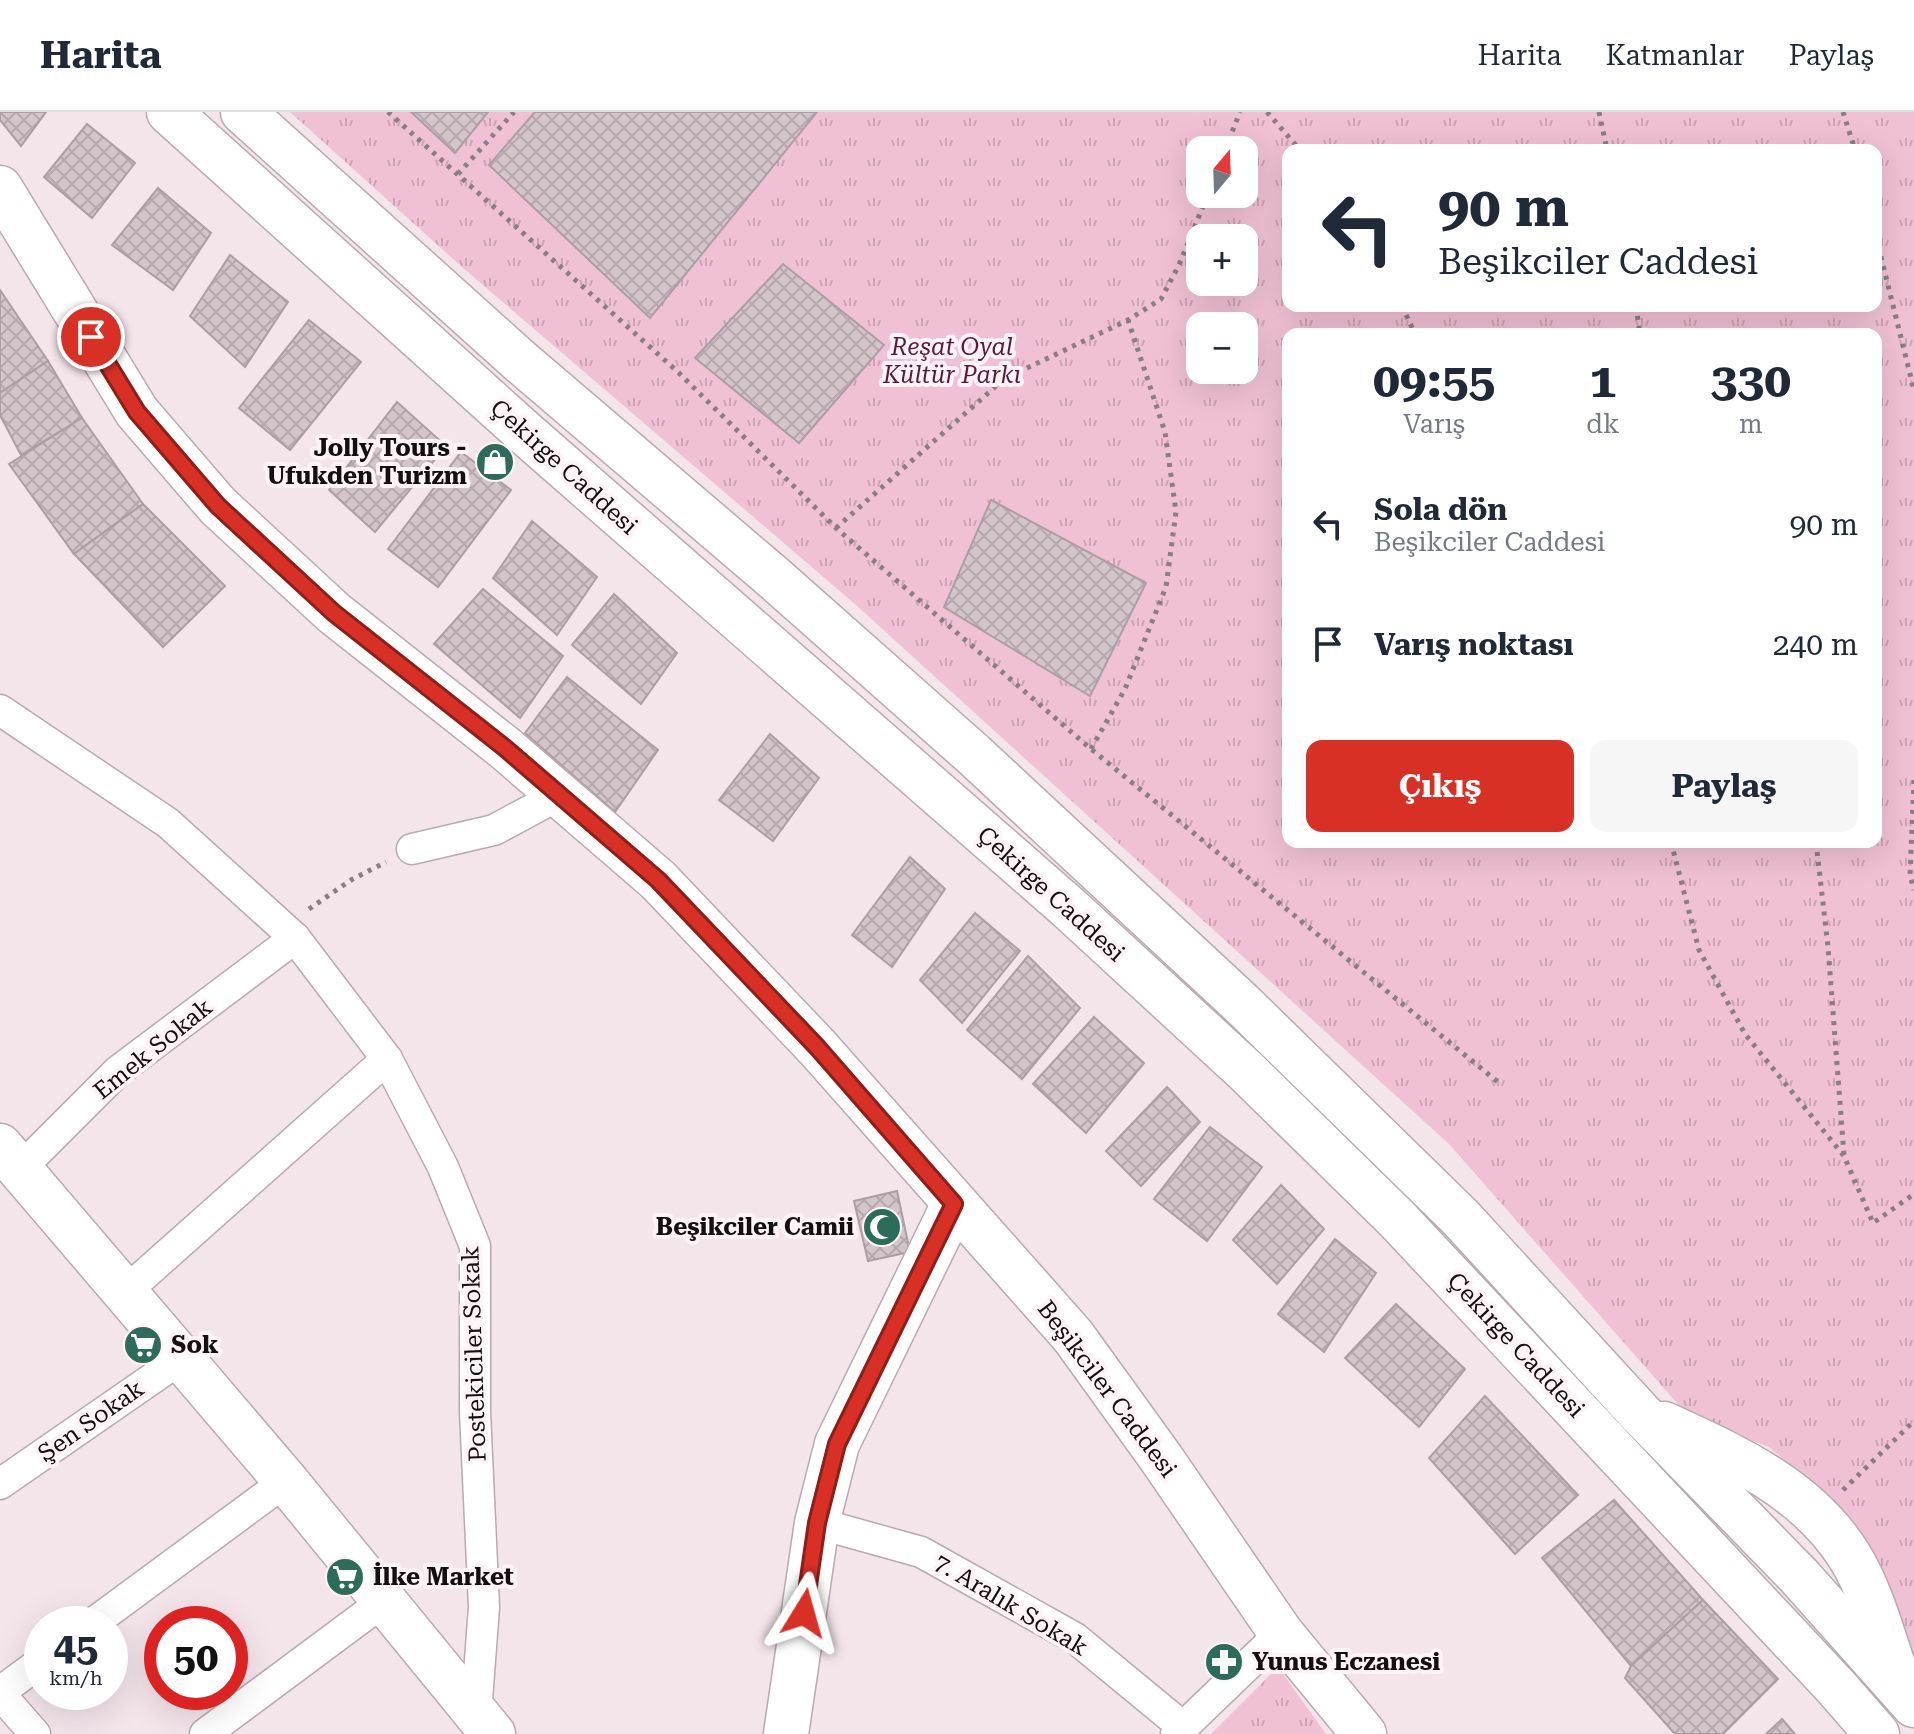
<!DOCTYPE html>
<html lang="tr">
<head>
<meta charset="utf-8">
<style>
  :root { --surface:#fff; --page:#f6f6f7; --text:#1f2937; --muted:#747a83; --line:#e0e1e3; --accent:#d93025 }
  body { margin:0; font-family:"Roboto Serif",serif; background:var(--page); color:var(--text); height:100vh; display:flex; flex-direction:column; font-size:30px; white-space:nowrap }
  * { box-sizing:border-box; margin:0 }
  p { font-size:26px; color:var(--muted) }
  .icon { flex:none; width:44px; height:44px; fill:none; stroke:currentColor; stroke-width:2; stroke-linecap:round; stroke-linejoin:round }
  .map { position:relative; flex:1; overflow:hidden }
  .drawer { position:absolute; left:1282px; top:216px; width:600px; height:520px; display:flex; flex-direction:column; background:var(--surface); border-radius:16px; box-shadow:0 8px 32px #0002 }
  .drawer>* { flex:none }
  .hud { position:absolute; left:1282px; top:32px; width:600px; height:168px; border-radius:16px; box-shadow:0 8px 32px #0002; background:#fff; color:var(--text); overflow:hidden }
  .needle { width:52px; rotate:19deg }
  .buttons { position:absolute; left:1186px; top:24px; display:grid; gap:16px }
  .buttons a { display:grid; place-items:center; width:72px; height:72px; border-radius:16px; background:var(--surface); box-shadow:0 8px 32px #0002; font-size:40px }
  .speed { position:absolute; left:24px; top:1494px; display:flex; gap:16px; font-size:40px; font-weight:700; text-align:center }
  .speed>* { display:grid; place-content:center; width:104px; height:104px; border-radius:50%; background:var(--surface); box-shadow:0 8px 32px #0002; line-height:1 }
  .speed small { font-size:20px; font-weight:400 }
  .speed .limit { border:12px solid #d22; background:#fff; color:#111 }
  .pin { position:absolute; display:grid; place-items:center; width:68px; height:68px; color:#fff; margin:-34px; border:4px solid #fff; border-radius:50%; box-shadow:0 2px 8px #0007 }
  .me { position:absolute; width:88px; margin:-44px; rotate:8deg; stroke-linejoin:round; filter:drop-shadow(0 0 6px #0008) }
  .turn { display:flex; align-items:center; gap:28px; height:168px; padding:0 24px; font-size:36px }
  .turn .icon { width:104px; height:104px; stroke-width:2.5 }
  .turn b { display:block; font-size:56px; line-height:68px }
  .eta { display:flex; justify-content:space-evenly; align-items:center; height:136px; text-align:center }
  .eta b { font-size:48px; font-weight:700; line-height:56px }
  .action { display:flex; gap:16px; margin-top:auto; padding:16px 24px }
  .action a { flex:1; height:92px; border-radius:16px; background:var(--accent); color:#fff; font-size:32px; font-weight:700; line-height:92px; text-align:center }
  .action a+a { background:var(--page); color:var(--text) }
  ul { padding:0; list-style:none }
  li { display:flex; align-items:center; gap:24px; height:120px; padding:0 24px }
  li div { flex:1 }
  li b { display:block; font-size:30px }
  li em { font-style:normal }
  header { display:flex; align-items:center; gap:48px; box-sizing:border-box; height:112px; padding:0 40px; background:var(--surface); border-bottom:2px solid var(--line) }
  header strong { font-size:38px }
  nav { display:flex; gap:44px; margin-inline-start:auto; font-size:28px }
  .map>svg:first-child { display:block }
</style>
</head>
<body>
<header>
<strong>Harita</strong>
<nav><a>Harita</a><a>Katmanlar</a><a>Paylaş</a></nav>
</header>
<div class="map">
<svg width="1914" height="1622" viewBox="0 0 1914 1622">
  <defs>
    <pattern id="grass-tufts" width="24" height="20" patternUnits="userSpaceOnUse" patternTransform="scale(2)"><rect width="24" height="20" fill="#f0c0d4"/><path d="M3 7l-1-3M5 7V3M7 7l1-3M15 17l-1-3M17 17v-4M19 17l1-3" fill="none" stroke="#cda4b5"/></pattern>
    <pattern id="building-cross-hatch" width="8" height="8" patternUnits="userSpaceOnUse" patternTransform="scale(2)"><rect width="8" height="8" fill="#d4c5ca"/><path d="M0 0l8 8M0 8l8-8" fill="none" stroke="#b5a8ac"/></pattern>
  </defs>
  <rect width="100%" height="100%" fill="#f4e5eb"/>
  <g fill="url(#grass-tufts)" fill-rule="evenodd">
    <path d="M290,0H1914V1554L1826,1384L1769,1335L1691,1307L1449,1032L856,493L462,155ZM1200,38H1244V82H1200ZM1288,38H1876V194H1288ZM1200,126H1244V170H1200ZM1200,214H1244V258H1200ZM1288,222H1876V730H1288Z"/>
    <path d="M1278,1555L1326,1622H1211Z"/>
  </g>
  <g fill="url(#building-cross-hatch)" stroke="#ac9ea4" stroke-width="2">
    <path d="M0,0H46L21,34L0,8Z"/>
    <path d="M411,0H488L455,41Z"/>
    <path d="M535,0H817L650,206L489,53Z"/>
    <path d="M87,12L135,51L92,106L44,65Z"/>
    <path d="M158,76L211,121L173,178L112,133Z"/>
    <path d="M230,143L288,190L245,255L190,204Z"/>
    <path d="M783,152L884,233L799,331L695,246Z"/>
    <path d="M0,178L48,249L0,281Z"/>
    <path d="M309,208L361,250L290,338L239,296Z"/>
    <path d="M48,249L82,306L21,343L0,303V281Z"/>
    <path d="M397,290L446,334L375,420L329,378Z"/>
    <path d="M82,306L143,392L74,442L9,352Z"/>
    <path d="M461,340L511,378L438,475L388,437Z"/>
    <path d="M991,388L1146,471L1090,584L944,495Z"/>
    <path d="M143,392L225,474L163,535L74,442Z"/>
    <path d="M532,409L597,465L557,523L493,466Z"/>
    <path d="M483,477L563,544L520,606L434,532Z"/>
    <path d="M614,482L677,541L641,592L572,533Z"/>
    <path d="M567,565L658,638L615,700L525,621Z"/>
    <path d="M770,622L819,666L773,729L719,688Z"/>
    <path d="M910,745L945,777L892,855L852,823Z"/>
    <path d="M975,801L1020,839L962,911L920,868Z"/>
    <path d="M1028,844L1080,896L1022,967L967,918Z"/>
    <path d="M1094,905L1144,951L1086,1021L1033,972Z"/>
    <path d="M1167,975L1200,1010L1141,1074L1106,1039Z"/>
    <path d="M1210,1015L1262,1055L1207,1129L1154,1087Z"/>
    <path d="M1281,1073L1324,1117L1277,1172L1233,1128Z"/>
    <path d="M897,1079L910,1140L868,1149L854,1089Z"/>
    <path d="M1335,1127L1376,1161L1324,1240L1278,1202Z"/>
    <path d="M1396,1192L1465,1257L1419,1315L1345,1246Z"/>
    <path d="M1485,1284L1578,1383L1515,1442L1429,1346Z"/>
    <path d="M1614,1388L1703,1488L1631,1554L1542,1446Z"/>
    <path d="M1703,1488L1778,1567L1723,1622H1675L1625,1566L1631,1554Z"/>
    <path d="M1782,1607L1795,1622H1766Z"/>
  </g>
  <g fill="none" stroke-linecap="round" stroke-linejoin="round">
    <g stroke="#b9aab0" stroke-width="33">
      <g id="minor">
        <path d="M0,598L168,711L295,826L387,947L443,1055L475,1134V1300L484,1495L476,1601"/>
        <path d="M412,737L494,718L559,683"/>
        <path d="M20,1057L118,959L295,826"/>
        <path d="M125,1180L387,947"/>
        <path d="M0,1372L182,1246"/>
        <path d="M817,1411L921,1440L1075,1526L1183,1615"/>
        <path d="M92,1512L286,1369"/>
        <path d="M0,1580L42,1549"/>
        <path d="M0,1582L35,1622"/>
        <path d="M205,1622L384,1489"/>
        <path d="M1176,1622L1281,1521"/>
      </g>
    </g>
    <g stroke="#b9aab0" stroke-width="47">
      <g id="secondary">
        <path d="M0,76L137,300L218,394L334,501L505,636L658,768L817,935L1073,1224L1161,1346L1281,1521L1364,1622"/>
        <path d="M0,1034L286,1369L493,1622"/>
        <path d="M786,1622L817,1411L837,1332L954,1092"/>
      </g>
    </g>
    <g stroke="#b9aab0" stroke-width="47">
      <g id="primary">
        <path d="M169,0L524,320L1070,797L1246,959L1397,1107L1836,1575L1877,1622"/>
        <path d="M243,0L521,250L773,465L973,642L1241,891L1460,1105L1639,1300L1799,1464L1914,1593"/>
        <path d="M1664,1312C1734,1344 1808,1377 1850,1445C1871,1479 1882,1522 1895,1559"/>
      </g>
    </g>
    <g stroke="#897e82" stroke-width="5" stroke-dasharray="4 6" stroke-linecap="butt">
      <path d="M388,0L678,260L836,416L1091,637L1499,971"/>
      <path d="M1267,0L1300,38"/>
      <path d="M1599,0L1607,38"/>
      <path d="M1843,0L1855,38"/>
      <path d="M1225,38L1240,0"/>
      <path d="M458,62L514,0"/>
      <path d="M1876,125L1914,278"/>
      <path d="M1402,194L1415,222"/>
      <path d="M1636,194L1640,222"/>
      <path d="M836,416L1004,267L1128,208L1161,187L1179,153L1208,82"/>
      <path d="M1091,637L1125,577L1166,475L1176,400L1165,320L1128,208"/>
      <path d="M1914,668L1910,763L1914,778"/>
      <path d="M1671,730L1699,838L1745,922L1844,1044L1873,1111L1914,1082"/>
      <path d="M1816,730L1828,835L1844,1043"/>
      <path d="M309,797L351,768L386,750"/>
      <path d="M1843,1378L1914,1309"/>
    </g>
    <use href="#minor" stroke="#fff" stroke-width="30"/>
    <use href="#secondary" stroke="#fff" stroke-width="44"/>
    <use href="#primary" stroke="#fff" stroke-width="44"/>
  </g>
  <g fill="none" stroke-linecap="round" stroke-linejoin="round">
    <g stroke="#8d1f18" stroke-width="20">
      <path id="route" d="M91,225L137,300L218,394L334,501L505,636L658,768L817,935L954,1092L837,1332L817,1411L804,1501"/>
    </g>
    <use href="#route" stroke="#d93025" stroke-width="14"/>
  </g>
  <defs>
    <g id="shop-disc" transform="scale(2)"><circle r="9.5" fill="#2c6c5a" stroke="#fef4f8"/><path d="M-5-2.5h2.3a2.7 3.5 0 0 1 5.4 0H5L5.5 6h-11ZM-1.5-2.5h3a1.5 2.3 0 0 0-3 0Z" fill="#fff"/></g>
    <g id="mosque-disc" transform="scale(2)"><circle r="9.5" fill="#2c6c5a" stroke="#fef4f8"/><path d="M3.5-4.9A6 6 0 1 0 3.5 4.9A5 5 0 1 1 3.5-4.9Z" fill="#fff"/></g>
    <g id="supermarket-disc" transform="scale(2)"><circle r="9.5" fill="#2c6c5a" stroke="#fef4f8"/><path d="M-6-5.5h2.5l.6 2H6L4.5 2H-2.5L-4.4-4H-6ZM-1.5 3.2a1.3 1.3 0 1 0 .1 0ZM3 3.2a1.3 1.3 0 1 0 .1 0Z" fill="#fff"/></g>
    <g id="pharmacy-disc" transform="scale(2)"><circle r="9.5" fill="#2c6c5a" stroke="#fef4f8"/><path d="M-2-6h4v4h4v4h-4v4h-4v-4h-4v-4h4Z" fill="#fff"/></g>
  </defs>
  <g fill-rule="evenodd">
    <use href="#shop-disc" x="495" y="350"/>
    <use href="#mosque-disc" x="882" y="1115"/>
    <use href="#supermarket-disc" x="143" y="1233"/>
    <use href="#supermarket-disc" x="345" y="1465"/>
    <use href="#pharmacy-disc" x="1224" y="1550"/>
  </g>
  <g text-anchor="middle" dominant-baseline="central" stroke-width="8" stroke-linejoin="round" paint-order="stroke">
    <g font-size="24" font-style="italic" fill="#591a3b" stroke="#fef4f8">
      <text x="952" y="235">Reşat Oyal<tspan x="952" dy="28">Kültür Parkı</tspan></text>
    </g>
    <g font-size="24" font-weight="bold" fill="#140f11" stroke="#fef4f8" text-anchor="start">
      <text x="467" y="336" text-anchor="end">Jolly Tours -<tspan x="467" dy="28">Ufukden Turizm</tspan></text>
      <text x="854" y="1115" text-anchor="end">Beşikciler Camii</text>
      <text x="171" y="1233">Sok</text>
      <text x="373" y="1465">İlke Market</text>
      <text x="1252" y="1550">Yunus Eczanesi</text>
    </g>
    <g font-size="24" fill="#140f11" stroke="#fef4f8">
      <text transform="translate(564 355) rotate(42)">Çekirge Caddesi</text>
      <text transform="translate(1051 782) rotate(42)">Çekirge Caddesi</text>
      <text transform="translate(153 937) rotate(-39)">Emek Sokak</text>
      <text transform="translate(1516 1233) rotate(47)">Çekirge Caddesi</text>
      <text transform="translate(474 1242) rotate(-92)">Postekiciler Sokak</text>
      <text transform="translate(1107 1277) rotate(53)">Beşikciler Caddesi</text>
      <text transform="translate(91 1309) rotate(-35)">Şen Sokak</text>
      <text transform="translate(1011 1493) rotate(31)">7. Aralık Sokak</text>
    </g>
  </g>
</svg>
<div class="buttons">
<a><svg class="needle" viewBox="-14 -14 28 28"><path d="M0-13l5 13h-10z" fill="#e53935"/><path d="M0 13l5-13h-10z" fill="#747a83"/></svg></a>
<a>+</a>
<a>−</a>
</div>
<div class="speed"><div>45<small>km/h</small></div><div class="limit">50</div></div>
<div class="pin" style="left:91px;top:225px;background:#d93025"><svg class="icon" aria-label="arrive" viewBox="0 0 24 24"><path d="M6 21V4h12l-3 4 3 4H6"/></svg></div>
<svg class="me" style="left:804px;top:1501px" viewBox="-20 -20 40 40"><path d="M0-17L14 15 0 8-14 15z" fill="#d93025" stroke="#fff" stroke-width="4"/></svg>
<div class="hud">
<div class="turn"><svg class="icon" aria-label="left" viewBox="0 0 24 24"><path d="M17 20v-9H6M10 6l-5 5 5 5"/></svg><div><b>90 m</b>Beşikciler Caddesi</div></div>
</div>
<section class="drawer">
<div class="eta">
<div><b>09:55</b><p>Varış</p></div>
<div><b>1</b><p>dk</p></div>
<div><b>330</b><p>m</p></div>
</div>
<ul>
<li><svg class="icon" aria-label="left" viewBox="0 0 24 24"><path d="M17 20v-9H6M10 6l-5 5 5 5"/></svg><div><b>Sola dön</b><p>Beşikciler Caddesi</p></div><em>90 m</em></li>
<li><svg class="icon" aria-label="arrive" viewBox="0 0 24 24"><path d="M6 21V4h12l-3 4 3 4H6"/></svg><div><b>Varış noktası</b></div><em>240 m</em></li>
</ul>
<div class="action"><a>Çıkış</a><a>Paylaş</a></div>
</section>
</div>
</body>
</html>
